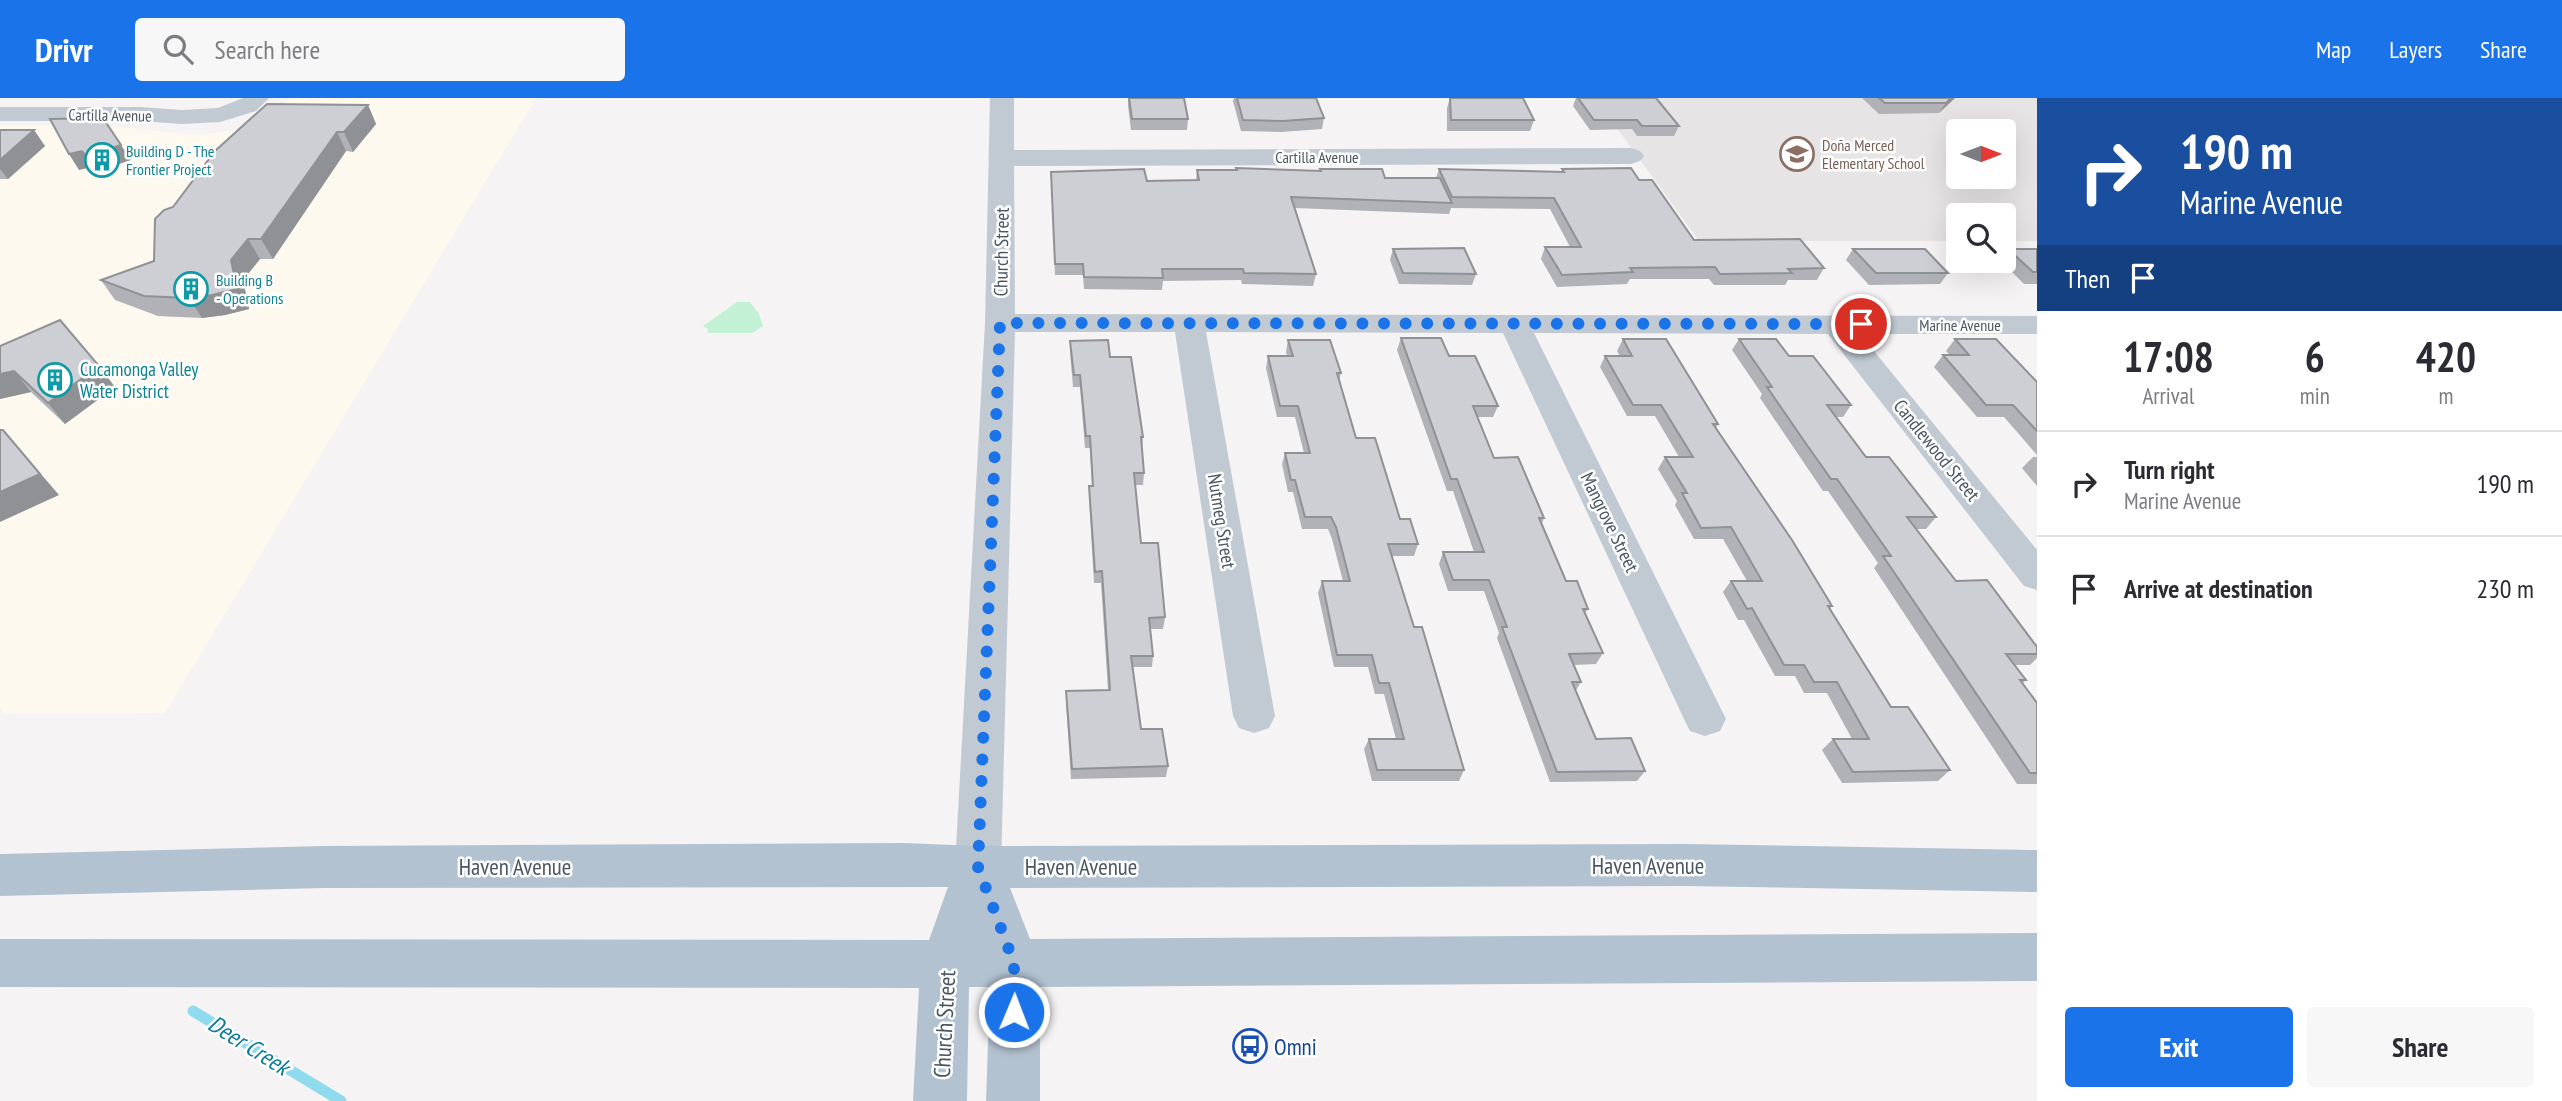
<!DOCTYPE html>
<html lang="en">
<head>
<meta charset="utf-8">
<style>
  :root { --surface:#fff; --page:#f7f7f7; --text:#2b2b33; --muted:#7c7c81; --line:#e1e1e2; --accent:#1a73e8 }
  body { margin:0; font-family:"PT Sans Narrow",sans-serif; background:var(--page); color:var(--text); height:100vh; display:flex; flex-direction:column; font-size:26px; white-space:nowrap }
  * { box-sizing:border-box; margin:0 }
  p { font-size:23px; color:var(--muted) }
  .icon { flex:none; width:38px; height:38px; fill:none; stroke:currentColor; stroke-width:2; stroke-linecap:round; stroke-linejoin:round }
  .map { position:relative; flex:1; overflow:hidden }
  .drawer { display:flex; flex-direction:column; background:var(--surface); width:525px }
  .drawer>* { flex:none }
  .banner { background:#1a4fa0; color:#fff; overflow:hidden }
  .needle { width:46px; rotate:90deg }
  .tools { position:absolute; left:1946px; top:21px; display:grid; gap:14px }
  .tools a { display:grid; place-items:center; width:70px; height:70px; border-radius:7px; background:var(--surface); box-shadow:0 7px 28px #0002; font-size:35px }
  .pin { position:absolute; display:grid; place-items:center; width:60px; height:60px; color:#fff; margin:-30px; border:4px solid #fff; border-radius:50%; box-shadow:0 2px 7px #0007 }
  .me { position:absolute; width:77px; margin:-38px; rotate:1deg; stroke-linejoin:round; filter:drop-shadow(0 0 5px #0008) }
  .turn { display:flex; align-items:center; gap:24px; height:147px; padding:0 28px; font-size:32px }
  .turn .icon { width:91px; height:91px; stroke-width:2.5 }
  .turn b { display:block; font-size:49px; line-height:60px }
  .then { display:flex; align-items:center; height:66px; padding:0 28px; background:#0003; gap:14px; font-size:26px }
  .eta { display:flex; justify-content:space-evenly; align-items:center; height:119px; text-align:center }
  .eta b { font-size:42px; font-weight:600; line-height:49px }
  .primary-button { display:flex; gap:14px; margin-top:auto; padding:14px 28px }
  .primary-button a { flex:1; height:80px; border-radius:7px; background:var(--accent); color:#fff; font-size:28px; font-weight:600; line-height:80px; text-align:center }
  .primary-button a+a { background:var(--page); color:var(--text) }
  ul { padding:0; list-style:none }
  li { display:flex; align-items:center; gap:21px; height:105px; padding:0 28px; border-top:2px solid var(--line) }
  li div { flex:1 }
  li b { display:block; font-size:26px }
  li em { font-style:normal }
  header { display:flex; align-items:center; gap:42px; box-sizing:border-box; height:98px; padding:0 35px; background:var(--accent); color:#fff }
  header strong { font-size:33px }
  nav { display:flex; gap:38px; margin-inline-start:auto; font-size:24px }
  .search { width:490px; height:63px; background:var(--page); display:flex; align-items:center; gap:18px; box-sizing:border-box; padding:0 24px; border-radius:7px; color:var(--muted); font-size:26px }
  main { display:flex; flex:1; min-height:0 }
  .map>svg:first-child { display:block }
</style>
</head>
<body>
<header>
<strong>Drivr</strong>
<div class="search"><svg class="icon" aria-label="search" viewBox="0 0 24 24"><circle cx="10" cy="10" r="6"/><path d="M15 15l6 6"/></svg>Search here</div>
<nav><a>Map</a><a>Layers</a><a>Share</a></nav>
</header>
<main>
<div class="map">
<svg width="2037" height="1003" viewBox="0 0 2037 1003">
  <rect width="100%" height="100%" fill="#f5f3f3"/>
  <path fill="#fdf9ef" d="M290,0H536L165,615L4,616L0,610V28L101,27L196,37L237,32L262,23Z"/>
  <path fill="#e6e4e5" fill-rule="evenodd" d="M1595,0H2037V143H2004V117H1958V143H1699ZM1958,33H2004V79H1958Z"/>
  <path fill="#c3f1d5" d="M737,204H750L759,216L763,228L752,235H708V231L703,228Z"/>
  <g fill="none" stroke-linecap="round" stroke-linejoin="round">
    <path stroke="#90daee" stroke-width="11" d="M193,913L341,1003"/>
    <g fill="#c1cad2" fill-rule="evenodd">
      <path d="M243,0H269L256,13L220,24L182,26L140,23H0V9H140L182,12L218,10Z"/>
      <path d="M990,0H1014V52L1631,50L1640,53L1644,58L1640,63L1631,66L1014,68L1015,216L2037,218V236H1860L2037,452V492L2024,488L1828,236L1534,235L1726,621L1720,633L1705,638L1690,633L1684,621L1503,235L1206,234L1275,618L1269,630L1254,635L1239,630L1233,618L1175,234H1015L1001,769L994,784L978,790L962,784L955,769L985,225Z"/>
    </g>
    <path fill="#b3c2d1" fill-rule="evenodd" d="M903,745L978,748L1685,746L2037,752V794L1685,788L1010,790L1030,841L2037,835V883L1040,889V1003H986L990,889H969L967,1003H913L919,890L0,889V841L929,842L948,789L324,790L0,798V756L324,748Z"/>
  </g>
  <g fill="#b0b2b7">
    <path d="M1128,0L1188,21L1187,32H1131L1128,8Z"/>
    <path d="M1234,0H1316L1324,20L1322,31L1281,34L1241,33L1233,3Z"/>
    <path d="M1450,0L1534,22L1530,33H1447V10Z"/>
    <path d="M1576,0H1656L1679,28L1674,38H1637L1632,31L1590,32L1573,8Z"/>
    <path d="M1862,0H1955L1939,15L1879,16Z"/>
    <path d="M368,7L376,26L353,54L346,53L273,161H260L243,182L249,211L225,217L202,220L158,218L115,202L101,182L154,163L173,109Z"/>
    <path d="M0,32L45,48L8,81H0Z"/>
    <path d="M1236,70L1320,73V71L1385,80H1436L1439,71L1562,74V71L1639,82L1694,142L1824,170L1817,182H1788L1785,187H1714L1709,181H1630L1627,186L1557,189L1541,161L1545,149H1570L1550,111L1451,110L1449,116L1295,110L1316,176L1313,188L1242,186L1241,182L1163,183L1162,192L1084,191L1083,177H1055L1051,74L1147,83L1196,82L1197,72H1236Z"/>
    <path d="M1393,151L1476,176L1472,187L1399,186L1390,162Z"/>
    <path d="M1853,151L1948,175L1940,186L1869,187L1846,162Z"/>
    <path d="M2008,151H2037V186H2024L2001,163H2004V156Z"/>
    <path d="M1401,240L1449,258L1498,308L1493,319H1477L1494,360L1544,420L1542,425L1566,483L1588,511L1585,515L1603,555L1596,566L1573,567L1581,584L1576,592L1596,641L1645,673L1637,683L1550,684L1497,540L1499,535L1484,493H1448L1439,466L1443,454H1474L1453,393H1447L1397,252Z"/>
    <path d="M1623,241L1718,326L1716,330L1832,508L1830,511L1891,609L1950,672L1938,683L1842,685L1822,652L1833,641H1852L1827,595H1804L1795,578H1775L1744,522H1738L1723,494L1731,483H1747L1723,441H1694L1675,407L1677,403L1658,371L1665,359H1679L1655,318H1627L1600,269L1605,258H1620L1617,253Z"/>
    <path d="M1739,241L1789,258L1851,307L1843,319H1836L1866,359L1936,419L1926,431H1916L1956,483L2037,549V560L2030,567H2014L2026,582L2023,585L2037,605V686H2017L1874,470L1878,465L1828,393H1823L1760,300L1762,296L1732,252Z"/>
    <path d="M1955,241L2037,284V357L2004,319H1977L1934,269L1943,257H1950L1946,253Z"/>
    <path d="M1288,242L1341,275L1339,283L1356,340L1400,421L1418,446L1414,458H1391L1414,529L1464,672L1459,683H1372L1364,651L1369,641H1396L1384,596H1375L1368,569H1334L1318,495L1322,483H1343L1332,441L1328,431H1302L1293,394H1288L1282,366L1285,355H1304L1295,319H1277L1266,270L1268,258H1287L1286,254Z"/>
    <path d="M1070,243L1110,259L1143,339L1142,351L1144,375L1143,387H1135L1141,445L1165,519L1163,531H1150L1153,558L1152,569H1133L1141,631L1168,668L1166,679L1071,681L1066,604V593L1108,592L1101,485H1094L1089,400V388H1092L1090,350H1085L1080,289H1073L1070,254Z"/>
    <path d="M0,248L115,289L65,326L31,294L0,301Z"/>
    <path d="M2033,359H2037V388L2022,370Z"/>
  </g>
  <g fill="#909195">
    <path d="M1951,0H1955L1939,15L1946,5Z"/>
    <path d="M368,7L376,26L353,54L344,34Z"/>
    <path d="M34,32L45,48L8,81L0,71V62Z"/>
    <path d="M337,34L346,53L273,161L261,141Z"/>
    <path d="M121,47L131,62L96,74L86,58Z"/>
    <path d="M82,53L92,69L79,72L69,56Z"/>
    <path d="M248,141L260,161L243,182L249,211L225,217L202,220L189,200L231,162Z"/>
    <path d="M99,268L115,289L65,326L48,305Z"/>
    <path d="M14,273L31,294L0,301V276Z"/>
    <path d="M3,332L59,397L0,424V394Z"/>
  </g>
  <g fill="#cdcfd5" stroke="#909195" stroke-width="2">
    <path d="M1129,0H1184L1188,21H1132Z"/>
    <path d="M1237,0H1316L1324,20L1283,23L1243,22Z"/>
    <path d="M1450,0H1523L1534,22H1451Z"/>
    <path d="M1578,0H1656L1679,28H1642L1637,22H1594Z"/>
    <path d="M1879,0H1951L1946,5H1885Z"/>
    <path d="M267,6L368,7L344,34H337L261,141H248L231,162L237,191L212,197L189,200L144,198L101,182L154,163L155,121L164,112L173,109L215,53Z"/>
    <path d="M103,20L121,47L86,58L82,53L69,56L50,21Z"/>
    <path d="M0,32H34L0,62Z"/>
    <path d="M1236,70L1321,73L1320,71H1382L1385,80H1440L1452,105L1291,99L1316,176L1244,175L1243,171H1162L1163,180L1084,179L1083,166H1055L1051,74L1144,71L1147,83L1199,82L1197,72H1237Z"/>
    <path d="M1631,70L1639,82H1652L1694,142L1800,141L1824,170L1788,171L1792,175L1720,176L1715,169L1630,170L1633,174L1562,177L1545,149H1581L1554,100L1452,99L1439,71L1564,74L1562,71Z"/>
    <path d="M1464,150L1476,176L1403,175L1393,151Z"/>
    <path d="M1853,151H1925L1948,175H1876Z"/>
    <path d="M2008,151H2037V174H2033Z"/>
    <path d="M60,222L99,268L48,305L14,273L0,276V248Z"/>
    <path d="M1401,240H1441L1449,258H1475L1498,308H1473L1494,360L1518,359L1544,420H1539L1566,483H1577L1588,511H1583L1603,555L1569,556L1581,584H1572L1596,641L1631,640L1645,673L1557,674L1502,529H1507L1489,482H1453L1443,454H1484L1457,381H1451Z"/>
    <path d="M1623,241H1666L1718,326H1713L1792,442L1832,508H1828L1891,609H1908L1950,672L1853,674L1833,641H1869L1837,584H1814L1804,567H1784L1752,510L1747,511L1731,483H1762L1731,429L1701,430L1682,395H1687L1665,359H1693L1661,307H1633L1605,258H1632Z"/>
    <path d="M1739,241H1776L1789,258H1813L1851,307H1827L1866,359H1889L1936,419H1907L1956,483L1987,482L2037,549V556H2006L2026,582H2020L2037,605V675H2030L1883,458H1891L1837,381H1831L1802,340L1767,289H1772Z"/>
    <path d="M1955,241H1996L2037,284V333L2013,307H1986L1943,257H1969Z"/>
    <path d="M1108,242L1110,259H1131L1143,339H1141L1144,375H1134L1141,445H1158L1165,519L1149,520L1153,558H1131L1141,631H1162L1168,668L1072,671L1066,593L1110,592L1102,473L1095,474L1089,388H1093L1090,338H1086L1080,277H1074L1070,243Z"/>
    <path d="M1288,242H1330L1341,275H1337L1356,340H1375L1400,421H1410L1418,446H1388L1414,529H1422L1464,672H1377L1369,641H1404L1389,585H1379L1372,557H1337L1322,483H1350L1336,429L1331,419H1305L1295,382H1291L1285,355H1310L1298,308H1280L1268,258H1293Z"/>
    <path d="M0,332H3L40,376L0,394Z"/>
  </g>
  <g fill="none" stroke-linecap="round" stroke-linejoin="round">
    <path stroke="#1a73e8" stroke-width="12" stroke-dasharray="0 21.6" d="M1014,914V865L978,769L1000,225L1861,226"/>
  </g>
  <defs>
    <g id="school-ring" transform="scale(1.75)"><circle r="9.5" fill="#fff" stroke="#8d6e63" stroke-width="1.5"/><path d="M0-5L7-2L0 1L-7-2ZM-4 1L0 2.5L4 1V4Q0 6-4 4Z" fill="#8d6e63"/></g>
    <g id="building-ring" transform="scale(1.75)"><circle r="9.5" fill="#fff" stroke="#0f9aa8" stroke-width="1.5"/><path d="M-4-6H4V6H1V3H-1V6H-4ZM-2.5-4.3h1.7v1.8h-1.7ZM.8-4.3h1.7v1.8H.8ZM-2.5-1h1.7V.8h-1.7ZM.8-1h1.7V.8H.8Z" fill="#0f9aa8"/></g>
    <g id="bus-ring" transform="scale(1.75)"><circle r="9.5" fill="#fff" stroke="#1a4fb4" stroke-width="1.5"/><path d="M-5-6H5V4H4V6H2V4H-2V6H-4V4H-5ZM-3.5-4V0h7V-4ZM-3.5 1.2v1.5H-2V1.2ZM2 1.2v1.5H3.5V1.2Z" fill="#1a4fb4"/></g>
  </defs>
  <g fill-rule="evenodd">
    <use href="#school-ring" x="1797" y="56"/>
    <use href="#building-ring" x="102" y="62"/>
    <use href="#building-ring" x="191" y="191"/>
    <use href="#building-ring" x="55" y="282"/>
    <use href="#bus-ring" x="1250" y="948"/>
  </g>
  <g text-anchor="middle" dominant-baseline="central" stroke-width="5" stroke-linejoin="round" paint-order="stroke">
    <g font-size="16" fill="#4a5661" stroke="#fff">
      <text transform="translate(110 17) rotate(1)">Cartilla Avenue</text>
      <text x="1317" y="59">Cartilla Avenue</text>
      <text x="1960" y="227">Marine Avenue</text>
    </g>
    <g font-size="16" fill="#785e54" stroke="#fff" text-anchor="start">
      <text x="1822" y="47">Doña Merced<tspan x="1822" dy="18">Elementary School</tspan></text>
    </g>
    <g font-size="16" fill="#0d838f" stroke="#fff" text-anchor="start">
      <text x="126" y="53">Building D - The<tspan x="126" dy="18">Frontier Project</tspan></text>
      <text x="216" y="182">Building B<tspan x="216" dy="18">- Operations</tspan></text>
    </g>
    <g font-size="19" fill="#4a5661" stroke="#fff">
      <text transform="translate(1001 154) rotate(-89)">Church Street</text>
      <text transform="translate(1937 352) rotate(51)">Candlewood Street</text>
      <text transform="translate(1222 423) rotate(81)">Nutmeg Street</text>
      <text transform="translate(1610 424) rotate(64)">Mangrove Street</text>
    </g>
    <g font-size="19" fill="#0d838f" stroke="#fff" text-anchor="start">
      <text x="80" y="271">Cucamonga Valley<tspan x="80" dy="22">Water District</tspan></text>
    </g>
    <g font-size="23" fill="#4a5661" stroke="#fff">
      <text x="1648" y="767">Haven Avenue</text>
      <text x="515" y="768">Haven Avenue</text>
      <text x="1081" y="768">Haven Avenue</text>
      <text transform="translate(944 926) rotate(-87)">Church Street</text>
    </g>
    <g font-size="23" fill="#164399" stroke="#fff" text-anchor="start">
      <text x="1274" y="948">Omni</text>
    </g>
    <g font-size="24" font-style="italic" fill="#0c7c9b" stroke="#fff">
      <text transform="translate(249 947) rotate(32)">Deer Creek</text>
    </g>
  </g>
</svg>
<div class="tools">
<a><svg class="needle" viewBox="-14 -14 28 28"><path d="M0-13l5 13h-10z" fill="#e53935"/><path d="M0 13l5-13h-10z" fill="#7c7c81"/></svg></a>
<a><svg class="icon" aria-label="search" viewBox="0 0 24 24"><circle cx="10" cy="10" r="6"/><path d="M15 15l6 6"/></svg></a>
</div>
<div class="pin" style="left:1861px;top:226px;background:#d93025"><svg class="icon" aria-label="arrive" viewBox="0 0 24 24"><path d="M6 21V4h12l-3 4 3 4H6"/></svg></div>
<svg class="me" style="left:1014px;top:914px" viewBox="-20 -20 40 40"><circle r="17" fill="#1a73e8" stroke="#fff" stroke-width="3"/><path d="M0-11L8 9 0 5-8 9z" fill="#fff"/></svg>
</div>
<section class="drawer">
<div class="banner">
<div class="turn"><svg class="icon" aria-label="right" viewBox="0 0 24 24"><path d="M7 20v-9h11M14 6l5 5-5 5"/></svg><div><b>190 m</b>Marine Avenue</div></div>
<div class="then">Then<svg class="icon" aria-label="arrive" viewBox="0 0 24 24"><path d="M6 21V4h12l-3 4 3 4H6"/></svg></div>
</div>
<div class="eta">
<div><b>17:08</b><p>Arrival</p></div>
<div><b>6</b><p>min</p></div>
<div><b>420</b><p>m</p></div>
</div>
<ul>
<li><svg class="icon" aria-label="right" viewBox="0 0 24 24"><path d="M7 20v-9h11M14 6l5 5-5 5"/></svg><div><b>Turn right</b><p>Marine Avenue</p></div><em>190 m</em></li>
<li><svg class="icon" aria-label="arrive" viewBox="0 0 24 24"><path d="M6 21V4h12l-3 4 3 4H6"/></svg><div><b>Arrive at destination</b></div><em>230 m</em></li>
</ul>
<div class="primary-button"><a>Exit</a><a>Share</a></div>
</section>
</main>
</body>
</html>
